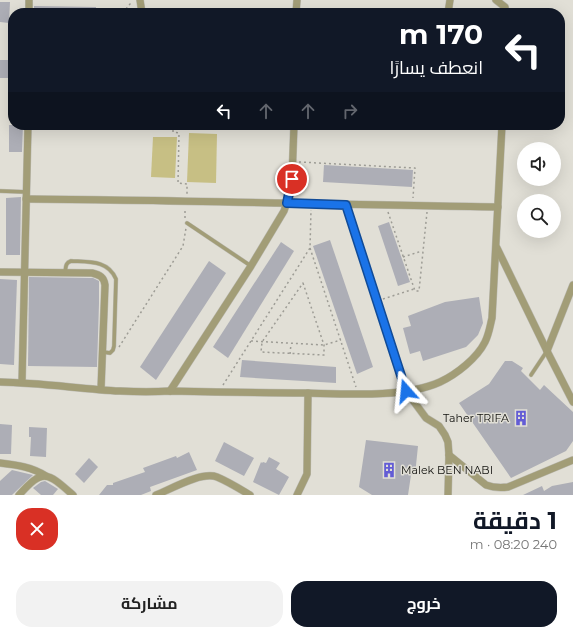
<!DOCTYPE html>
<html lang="ar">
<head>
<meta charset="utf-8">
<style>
  :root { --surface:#fff; --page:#f2f2f2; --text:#222; --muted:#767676; --accent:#111827 }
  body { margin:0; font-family:Montserrat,Cairo,sans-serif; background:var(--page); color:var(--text); direction:rtl; height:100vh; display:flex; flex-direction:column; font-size:15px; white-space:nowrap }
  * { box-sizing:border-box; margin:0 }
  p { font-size:13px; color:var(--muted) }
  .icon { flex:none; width:22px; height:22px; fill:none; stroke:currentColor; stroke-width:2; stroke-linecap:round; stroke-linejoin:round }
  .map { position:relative; height:495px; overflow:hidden; direction:ltr }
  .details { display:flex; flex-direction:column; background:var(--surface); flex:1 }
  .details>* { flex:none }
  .top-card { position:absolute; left:8px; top:8px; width:557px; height:122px; border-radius:16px; box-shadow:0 4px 16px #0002; direction:rtl; background:#111827; color:#fff; overflow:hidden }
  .controls { position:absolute; left:517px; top:142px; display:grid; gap:8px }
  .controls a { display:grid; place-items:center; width:44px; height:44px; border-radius:50%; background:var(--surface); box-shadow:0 4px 16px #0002; font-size:20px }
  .pin { position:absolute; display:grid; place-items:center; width:34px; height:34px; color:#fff; margin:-17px; border:2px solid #fff; border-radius:50%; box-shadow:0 1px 4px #0007 }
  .me { position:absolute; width:44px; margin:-22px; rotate:342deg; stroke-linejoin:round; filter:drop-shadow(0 0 3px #0008) }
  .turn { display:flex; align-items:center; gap:14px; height:84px; padding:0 16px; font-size:18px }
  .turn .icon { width:52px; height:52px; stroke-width:2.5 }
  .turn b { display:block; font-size:28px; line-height:34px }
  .lanes { display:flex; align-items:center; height:38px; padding:0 16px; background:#0003; justify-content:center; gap:20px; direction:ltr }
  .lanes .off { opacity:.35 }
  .round { display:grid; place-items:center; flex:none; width:42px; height:42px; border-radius:16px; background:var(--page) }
  .headline { display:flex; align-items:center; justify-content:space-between; height:68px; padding:0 16px }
  h1 { font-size:24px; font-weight:700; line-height:30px; color:var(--accent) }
  .action { display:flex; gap:8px; margin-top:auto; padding:8px 16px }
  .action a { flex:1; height:46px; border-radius:16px; background:var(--accent); color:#fff; font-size:16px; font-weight:700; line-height:46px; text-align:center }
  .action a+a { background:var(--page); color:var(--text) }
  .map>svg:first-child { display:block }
</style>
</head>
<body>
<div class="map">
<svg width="573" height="495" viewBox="0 0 573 495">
  <rect width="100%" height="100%" fill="#e1dfd6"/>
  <g fill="#c7bf84">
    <path d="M189,133L217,134L216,183L187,182Z"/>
    <path d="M153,137H177L175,178L151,177Z"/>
  </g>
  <g fill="#adaeb6">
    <path d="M0,2H10L9,23L0,22Z"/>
    <path d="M34,6L96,7V13H34Z"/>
    <rect x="0" y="60" width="13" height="18"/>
    <path d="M9,125H23L22,152H9Z"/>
    <path d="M324,165L413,170L412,187L323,182Z"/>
    <path d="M21,197L20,255H6V198Z"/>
    <path d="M389,222L410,282L398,286L378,226Z"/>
    <path d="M330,240L373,367L357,374L313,246Z"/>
    <path d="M281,242L294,251L228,358L213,347Z"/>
    <path d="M209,261L226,273L156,380L140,367Z"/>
    <path d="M29,277L93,278L99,281V303L97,367L28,366Z"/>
    <path d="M0,279L17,280L14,365L0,364Z"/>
    <path d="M479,297L483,323L478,335L466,347L423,361L420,351L410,354L403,328L411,326L408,316L445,302Z"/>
    <path d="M242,360L336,367V383L240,377Z"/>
    <path d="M505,361H512L523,368L521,371L540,390L544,385L573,412V441L566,451L511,478L459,403L489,384Z"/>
    <path d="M0,424L12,425L11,454H0Z"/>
    <path d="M29,427L47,428L46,457L30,456L31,437H29Z"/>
    <path d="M366,440L418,446L415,475H411L408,495H372L359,487Z"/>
    <path d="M224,442L254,458L244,476L215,461Z"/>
    <path d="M189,452L197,470L150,487L151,491L141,495H99L107,485H113V483L145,472L143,468L176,456L177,458Z"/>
    <path d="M269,457L280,463L276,469L289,477L279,495L253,482L261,462L262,463L263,462L266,463Z"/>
    <path d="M89,458L98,467L84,483L75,474Z"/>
    <path d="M12,470L33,475L12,495H0V481Z"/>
    <path d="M45,481L58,489L53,495H41L33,488L41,482Z"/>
    <path d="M573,482V495H523L542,486L544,491L552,486Z"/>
  </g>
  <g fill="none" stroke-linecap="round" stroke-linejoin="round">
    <g stroke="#bbbab2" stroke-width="4.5">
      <g id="lane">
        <path d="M0,191L27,192"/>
        <path d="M187,223L251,266"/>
        <path d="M65,273C66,267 65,263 71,261C89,262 108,260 116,279L114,346L113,350L110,353L103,352"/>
        <path d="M531,375L547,351"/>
      </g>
    </g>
    <g stroke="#bbbab2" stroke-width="8">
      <g id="street">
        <path d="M140,0L142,13"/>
        <path d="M496,0L505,7L506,13"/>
        <path d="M29,13V0"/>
        <path d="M296,13L297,0"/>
        <path d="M448,13L450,0"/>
        <path d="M26,199C184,200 341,205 498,207"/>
        <path d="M346,205L406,391L426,418L439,426L445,435L448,442L449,455L448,495"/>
        <path d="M497,248L547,351L573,402"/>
        <path d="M0,272L92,273C100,275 104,277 105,285L101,389"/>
        <path d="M547,351L573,285"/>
        <path d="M0,382C57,383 114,395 170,391C216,392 262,393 307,393C346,394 405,398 440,382C457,374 477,358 485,342C489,334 490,326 492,318L502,125"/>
        <path d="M22,382L28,125"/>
        <path d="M170,391L251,266L284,211L289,196L292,179L294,125"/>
        <path d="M449,455L486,485C494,488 500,488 508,487L573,460"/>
        <path d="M0,463C17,465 32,467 46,476"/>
        <path d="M19,495C43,468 47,472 73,495"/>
        <path d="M156,495C171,489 202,471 217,477C229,482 240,489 250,495"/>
        <path d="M297,495L307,474L308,393"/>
      </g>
    </g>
    <g stroke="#9d9c95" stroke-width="1.5" stroke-dasharray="2 3" stroke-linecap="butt">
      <path d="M123,13L130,4H133"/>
      <path d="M173,125V132L179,133L178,183L187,184V194"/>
      <path d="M299,162L415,168L413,198"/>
      <path d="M388,212L415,291H419L427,212"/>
      <path d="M185,218V208"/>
      <path d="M310,248L356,387"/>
      <path d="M403,257L422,251"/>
      <path d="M303,283L324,345V355L261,352L262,342Z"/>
      <path d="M383,299L414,289"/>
      <path d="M251,341L324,345L341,340"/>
      <path d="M119,347L183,246L186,228"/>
      <path d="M290,354L291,344"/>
      <path d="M223,385L310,248L311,210"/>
    </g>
    <use href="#lane" stroke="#a29d77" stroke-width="3.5"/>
    <use href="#street" stroke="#a29d77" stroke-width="7"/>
  </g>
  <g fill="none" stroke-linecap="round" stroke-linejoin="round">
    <g stroke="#114b97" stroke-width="10">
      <path id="route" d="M292,179L287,203L346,205L406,391"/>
    </g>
    <use href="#route" stroke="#1a73e8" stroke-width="7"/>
  </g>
  <defs>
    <g id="building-bare" transform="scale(1.2)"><path d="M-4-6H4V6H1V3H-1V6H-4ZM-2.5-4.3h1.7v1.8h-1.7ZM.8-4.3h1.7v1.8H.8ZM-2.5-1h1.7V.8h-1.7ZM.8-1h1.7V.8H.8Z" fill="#635cd5" stroke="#e1dfd6" stroke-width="2.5" paint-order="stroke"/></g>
  </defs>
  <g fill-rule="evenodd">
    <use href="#building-bare" x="521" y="418"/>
    <use href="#building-bare" x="389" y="470"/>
  </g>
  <g text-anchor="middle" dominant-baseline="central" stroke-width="3" stroke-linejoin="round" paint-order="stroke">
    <g font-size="11" fill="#0f0f0c" stroke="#e1dfd6" text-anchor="end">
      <text x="509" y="418">Taher TRIFA</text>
      <text x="401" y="470" text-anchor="start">Malek BEN NABI</text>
    </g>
  </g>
</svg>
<div class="controls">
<a><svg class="icon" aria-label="sound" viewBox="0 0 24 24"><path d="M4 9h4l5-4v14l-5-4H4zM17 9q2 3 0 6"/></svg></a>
<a><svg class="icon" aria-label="search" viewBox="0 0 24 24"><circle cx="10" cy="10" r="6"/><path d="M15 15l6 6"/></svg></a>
</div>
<div class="pin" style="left:292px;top:179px;background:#d93025"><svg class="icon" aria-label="arrive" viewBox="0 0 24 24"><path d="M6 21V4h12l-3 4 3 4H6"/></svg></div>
<svg class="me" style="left:406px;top:391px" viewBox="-20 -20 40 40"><path d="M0-17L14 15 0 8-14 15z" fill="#1a73e8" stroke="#fff" stroke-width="4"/></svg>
<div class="top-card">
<div class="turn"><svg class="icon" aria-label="left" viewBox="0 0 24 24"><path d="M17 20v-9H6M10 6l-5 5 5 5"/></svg><div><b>170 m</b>انعطف يسارًا</div></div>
<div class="lanes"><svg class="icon" aria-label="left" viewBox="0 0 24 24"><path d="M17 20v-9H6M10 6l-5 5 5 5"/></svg><svg class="icon off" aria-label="ahead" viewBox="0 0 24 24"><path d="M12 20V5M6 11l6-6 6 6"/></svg><svg class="icon off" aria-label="ahead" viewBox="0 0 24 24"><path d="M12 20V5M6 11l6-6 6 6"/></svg><svg class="icon off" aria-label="right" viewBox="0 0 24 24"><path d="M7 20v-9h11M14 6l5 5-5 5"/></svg></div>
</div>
</div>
<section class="details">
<div class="headline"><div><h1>1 دقيقة</h1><p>240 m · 08:20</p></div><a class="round" style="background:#d93025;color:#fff"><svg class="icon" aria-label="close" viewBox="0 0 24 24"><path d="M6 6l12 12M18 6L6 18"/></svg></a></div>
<div class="action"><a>خروج</a><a>مشاركة</a></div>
</section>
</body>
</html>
